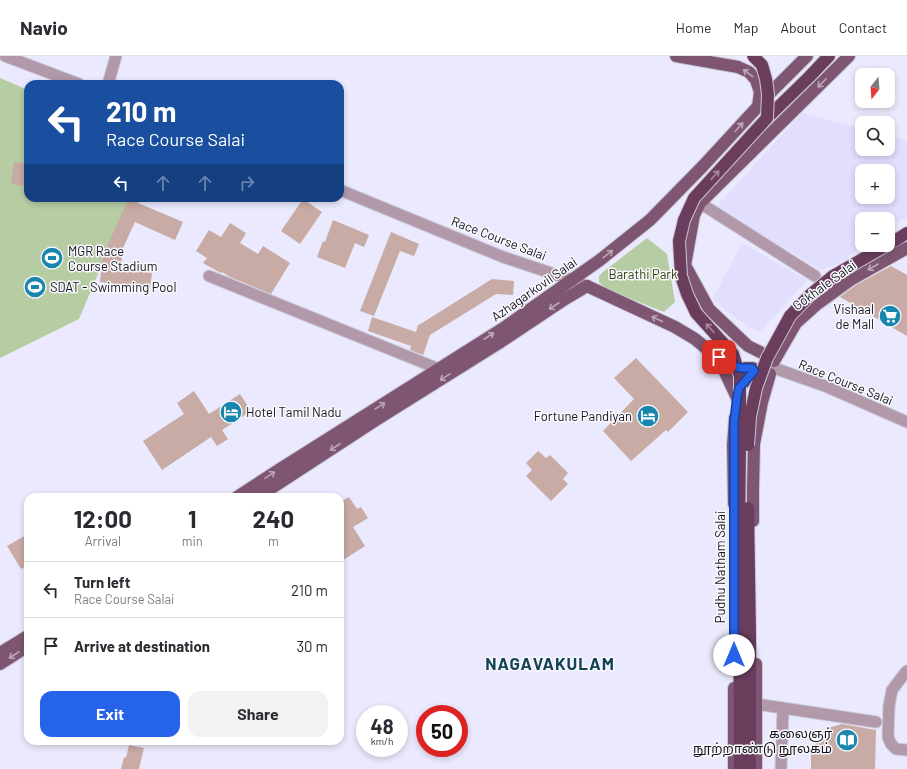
<!DOCTYPE html>
<html lang="en">
<head>
<meta charset="utf-8">
<style>
  :root { --surface:#fff; --page:#f2f2f3; --text:#2b2b33; --muted:#7c7c81; --line:#e1e1e2; --accent:#2563eb }
  body { margin:0; font-family:Barlow,"Noto Sans Tamil",sans-serif; background:var(--page); color:var(--text); height:100vh; display:flex; flex-direction:column; font-size:15px; white-space:nowrap }
  * { box-sizing:border-box; margin:0 }
  p { font-size:13px; color:var(--muted) }
  .icon { flex:none; width:22px; height:22px; fill:none; stroke:currentColor; stroke-width:2; stroke-linecap:round; stroke-linejoin:round }
  .map { position:relative; flex:1; overflow:hidden }
  .panel { position:absolute; left:24px; top:437px; width:320px; height:252px; display:flex; flex-direction:column; background:var(--surface); border-radius:12px; box-shadow:0 2px 6px #0003 }
  .panel>* { flex:none }
  .hud { position:absolute; left:24px; top:24px; width:320px; height:122px; border-radius:12px; box-shadow:0 2px 6px #0003; background:#1a4fa0; color:#fff; overflow:hidden }
  .needle { width:26px; rotate:197deg }
  .controls { position:absolute; left:855px; top:12px; display:grid; gap:8px }
  .controls a { display:grid; place-items:center; width:40px; height:40px; border-radius:8px; background:var(--surface); box-shadow:0 2px 6px #0003; font-size:20px }
  .speed { position:absolute; left:356px; top:649px; display:flex; gap:8px; font-size:20px; font-weight:700; text-align:center }
  .speed>* { display:grid; place-content:center; width:52px; height:52px; border-radius:50%; background:var(--surface); box-shadow:0 2px 6px #0003; line-height:1 }
  .speed small { font-size:10px; font-weight:400 }
  .speed .limit { border:6px solid #d22; background:#fff; color:#111 }
  .pin { position:absolute; display:grid; place-items:center; width:34px; height:34px; color:#fff; margin:-17px; border-radius:8px; box-shadow:0 2px 6px #0006 }
  .me { position:absolute; width:44px; margin:-22px; rotate:0deg; stroke-linejoin:round; filter:drop-shadow(0 0 3px #0008) }
  .turn { display:flex; align-items:center; gap:14px; height:84px; padding:0 16px; font-size:18px }
  .turn .icon { width:52px; height:52px; stroke-width:2.5 }
  .turn b { display:block; font-size:28px; line-height:34px }
  .lanes { display:flex; align-items:center; height:38px; padding:0 16px; background:#0003; justify-content:center; gap:20px; direction:ltr }
  .lanes .off { opacity:.35 }
  .eta { display:flex; justify-content:space-evenly; align-items:center; height:68px; text-align:center }
  .eta b { font-size:24px; font-weight:700; line-height:28px }
  .primary-button { display:flex; gap:8px; margin-top:auto; padding:8px 16px }
  .primary-button a { flex:1; height:46px; border-radius:12px; background:var(--accent); color:#fff; font-size:16px; font-weight:700; line-height:46px; text-align:center }
  .primary-button a+a { background:var(--page); color:var(--text) }
  ul { padding:0; list-style:none }
  li { display:flex; align-items:center; gap:12px; height:56px; padding:0 16px; border-top:1px solid var(--line) }
  li div { flex:1 }
  li b { display:block; font-size:15px }
  li em { font-style:normal }
  header { display:flex; align-items:center; gap:24px; box-sizing:border-box; height:56px; padding:0 20px; background:var(--surface); border-bottom:1px solid var(--line) }
  header strong { font-size:19px }
  nav { display:flex; gap:22px; margin-inline-start:auto; font-size:14px }
  .map>svg:first-child { display:block }
</style>
</head>
<body>
<header>
<strong>Navio</strong>
<nav><a>Home</a><a>Map</a><a>About</a><a>Contact</a></nav>
</header>
<div class="map">
<svg width="907" height="713" viewBox="0 0 907 713">
  <rect width="100%" height="100%" fill="#ebe9fd"/>
  <g fill="#e1defe" fill-rule="evenodd">
    <path d="M802,57L862,73V93H888V80L907,85V162L888,168V163H862V189L845,205L821,214L716,151ZM862,115H888V141H862Z"/>
    <path d="M742,187L807,224L760,276L749,271L726,255L713,242Z"/>
  </g>
  <g fill="#b6cda4">
    <path d="M0,22L28,34V142H130L79,263L0,302Z"/>
    <path d="M647,182L667,198L675,246L664,256L606,233L599,226V220L603,216Z"/>
  </g>
  <g fill="#c7aba4">
    <path d="M14,106L28,108V131L11,128Z"/>
    <path d="M129,142H140L138,147L183,166L175,184L135,166L123,192L121,213L152,217L150,232L100,226L103,197H104Z"/>
    <path d="M303,143L322,156L300,188L281,175Z"/>
    <path d="M333,164L369,179L364,191L355,187L345,212L317,201L323,185L325,186Z"/>
    <path d="M230,167L246,177L240,187L258,198L263,190L290,207L271,238L230,221L222,216L221,217L219,216L203,207L207,202L196,195L209,174L221,181Z"/>
    <path d="M391,176L419,188L414,200L400,195L374,260L360,255Z"/>
    <path d="M891,210L907,219V280L840,241L856,229Z"/>
    <path d="M492,223L514,225L513,239L496,238L430,279L423,299L410,294L411,290L368,275L372,261L416,276L418,269L422,267Z"/>
    <path d="M636,302L688,356L668,376L666,374L631,405L603,375L634,343L614,322Z"/>
    <path d="M194,335L209,358L240,338L251,355L222,374L228,383L217,390L211,381L162,414L143,385L184,358L177,347Z"/>
    <path d="M538,395L546,402L550,399L568,417L563,423L568,428L551,445L526,420L532,414L526,407Z"/>
    <path d="M349,441L357,453L361,451L368,462L353,471L365,490L340,506V446Z"/>
    <path d="M28,478V509L21,513L7,490Z"/>
    <path d="M842,668L876,674L875,713H811V695L825,673Z"/>
    <path d="M129,689L144,692L139,713H121L124,701L126,702Z"/>
  </g>
  <g fill="none" stroke-linecap="round" stroke-linejoin="round">
    <g stroke="#c9c7d9" stroke-width="13">
      <g id="minor">
        <path d="M5,0L79,28"/>
        <path d="M108,28L116,0"/>
        <path d="M340,134L503,201L572,224L587,230"/>
        <path d="M700,147L815,220"/>
        <path d="M209,220L439,313"/>
        <path d="M774,312L825,330L907,366"/>
        <path d="M907,615L905,617L892,634L889,650L888,681L891,688L896,693L907,694"/>
        <path d="M756,648L876,666"/>
        <path d="M781,713L783,652"/>
      </g>
    </g>
    <g stroke="#c9c7d9" stroke-width="14">
      <g id="major">
        <path d="M676,0L738,11L749,16L756,24L760,36L758,51"/>
        <path d="M587,230L675,271L695,283L712,297L726,306L740,312H753"/>
        <path d="M762,297L748,290L709,253L685,209L694,159L700,147L849,0"/>
        <path d="M715,301L724,314L737,342"/>
        <path d="M774,305L796,267L816,249L852,223L907,192"/>
        <path d="M738,336L739,332L754,315"/>
        <path d="M237,441L280,413L505,271L600,204L650,164L703,110L774,33L807,0"/>
        <path d="M258,441L376,364L499,287L565,243L587,230"/>
        <path d="M734,448L733,389L735,362"/>
        <path d="M753,465V433L754,388L762,346L770,318"/>
        <path d="M0,597L28,580"/>
        <path d="M0,608L28,590"/>
        <path d="M756,608V713"/>
        <path d="M734,713V632"/>
      </g>
    </g>
    <g stroke="#c9c7d9" stroke-width="14">
      <g id="highway">
        <path d="M767,62L809,21L829,0"/>
        <path d="M888,189L907,177"/>
        <path d="M748,452L750,578V713"/>
        <path d="M740,713L739,485L740,385"/>
      </g>
    </g>
    <use href="#minor" stroke="#b199a9" stroke-width="11"/>
    <use href="#major" stroke="#7e5671" stroke-width="12"/>
    <use href="#highway" stroke="#6b3d5d" stroke-width="12"/>
    <g stroke="#c9c7d9" stroke-width="14" stroke-linecap="butt">
      <g id="highway-bridge">
        <path d="M740,385V320L733,298L696,257L687,238L681,220L679,185L684,164L694,142L767,62L768,38L766,23L762,9L753,0"/>
        <path d="M748,389L750,361L756,332L767,302L790,260L810,239L833,220L887,189"/>
      </g>
    </g>
    <use href="#highway-bridge" stroke="#6b3d5d" stroke-width="12"/>
  </g>
  <defs><path id="oneway-shaft" d="M-6 0H5M1.5-3L5.5 0L1.5 3" fill="none" stroke-width="1.6" stroke-linecap="round" stroke-linejoin="round"/></defs>
  <g stroke="#bca7b7">
    <use href="#oneway-shaft" transform="translate(748 17) rotate(-143)"/>
    <use href="#oneway-shaft" transform="translate(822 27) rotate(135)"/>
    <use href="#oneway-shaft" transform="translate(739 71) rotate(-48)"/>
    <use href="#oneway-shaft" transform="translate(608 198) rotate(-38)"/>
    <use href="#oneway-shaft" transform="translate(873 211) rotate(150)"/>
    <use href="#oneway-shaft" transform="translate(554 250) rotate(147)"/>
    <use href="#oneway-shaft" transform="translate(657 263) rotate(-155)"/>
    <use href="#oneway-shaft" transform="translate(489 280) rotate(-33)"/>
    <use href="#oneway-shaft" transform="translate(445 321) rotate(148)"/>
    <use href="#oneway-shaft" transform="translate(380 350) rotate(-32)"/>
    <use href="#oneway-shaft" transform="translate(335 391) rotate(147)"/>
    <use href="#oneway-shaft" transform="translate(270 419) rotate(-34)"/>
    <use href="#oneway-shaft" transform="translate(14 599) rotate(147)"/>
  </g>
  <g stroke="#a4889d">
    <use href="#oneway-shaft" transform="translate(715 119) rotate(-48)"/>
    <use href="#oneway-shaft" transform="translate(710 272) rotate(-132)"/>
  </g>
  <g fill="none" stroke-linecap="round" stroke-linejoin="round">
    <g stroke="#184099" stroke-width="10">
      <path id="route" d="M719,301L726,306L740,312H752L754,315L739,332L737,342L734,366V599"/>
    </g>
    <use href="#route" stroke="#2563eb" stroke-width="7"/>
  </g>
  <defs>
    <g id="stadium-disc" transform="scale(1.15)"><circle r="9.5" fill="#1986ad" stroke="#f9f8fd"/><path d="M0-5a6.5 5 0 1 0 0 10a6.5 5 0 1 0 0-10ZM-3.5-1.8h7v3.6h-7Z" fill="#fff"/></g>
    <g id="supermarket-disc" transform="scale(1.15)"><circle r="9.5" fill="#1986ad" stroke="#f9f8fd"/><path d="M-6-5.5h2.5l.6 2H6L4.5 2H-2.5L-4.4-4H-6ZM-1.5 3.2a1.3 1.3 0 1 0 .1 0ZM3 3.2a1.3 1.3 0 1 0 .1 0Z" fill="#fff"/></g>
    <g id="hotel-disc" transform="scale(1.15)"><circle r="9.5" fill="#1986ad" stroke="#f9f8fd"/><path d="M-6-4.5h1.5V1H6V5H4.5V3h-9V5H-6ZM-4 0a1.8 1.8 0 1 1 3.6 0ZM.5 0V-2.5h3Q6-2.5 6 0Z" fill="#fff"/></g>
    <g id="library-disc" transform="scale(1.15)"><circle r="9.5" fill="#1986ad" stroke="#f9f8fd"/><path d="M-6-4Q-3-5.5-.7-3.5V5Q-3 3-6 4ZM6-4Q3-5.5 .7-3.5V5Q3 3 6 4Z" fill="#fff"/></g>
  </defs>
  <g fill-rule="evenodd">
    <use href="#stadium-disc" x="52" y="202"/>
    <use href="#stadium-disc" x="35" y="231"/>
    <use href="#supermarket-disc" x="890" y="260"/>
    <use href="#hotel-disc" x="231" y="356"/>
    <use href="#hotel-disc" x="648" y="360"/>
    <use href="#library-disc" x="847" y="684"/>
  </g>
  <g text-anchor="middle" dominant-baseline="central" stroke-width="3" stroke-linejoin="round" paint-order="stroke">
    <g font-size="13" fill="#16151d" stroke="#f9f8fd">
      <text transform="translate(499 182) rotate(21)">Race Course Salai</text>
      <text transform="translate(824 229) rotate(-36)">Gokhale Salai</text>
      <text transform="translate(534 233) rotate(-35)">Azhagarkovil Salai</text>
      <text transform="translate(846 326) rotate(22)">Race Course Salai</text>
      <text transform="translate(720 511) rotate(-90)">Pudhu Natham Salai</text>
    </g>
    <g font-size="13" fill="#16151d" stroke="#f9f8fd" text-anchor="start">
      <text x="68" y="195">MGR Race<tspan x="68" dy="15">Course Stadium</tspan></text>
      <text x="50" y="231">SDAT - Swimming Pool</text>
      <text x="874" y="253" text-anchor="end">Vishaal<tspan x="874" dy="15">de Mall</tspan></text>
      <text x="246" y="356">Hotel Tamil Nadu</text>
      <text x="632" y="360" text-anchor="end">Fortune Pandiyan</text>
      <text x="832" y="677" text-anchor="end">கலைஞர்<tspan x="832" dy="15">நூற்றாண்டு நூலகம்</tspan></text>
    </g>
    <g font-size="13" fill="#28420a" stroke="#f9f8fd">
      <text x="643" y="218">Barathi Park</text>
    </g>
    <g font-size="17" font-weight="bold" letter-spacing="1" fill="#124255" stroke="#f9f8fd">
      <text x="550" y="607">NAGAVAKULAM</text>
    </g>
  </g>
</svg>
<div class="controls">
<a><svg class="needle" viewBox="-14 -14 28 28"><path d="M0-13l5 13h-10z" fill="#e53935"/><path d="M0 13l5-13h-10z" fill="#7c7c81"/></svg></a>
<a><svg class="icon" aria-label="search" viewBox="0 0 24 24"><circle cx="10" cy="10" r="6"/><path d="M15 15l6 6"/></svg></a>
<a>+</a>
<a>−</a>
</div>
<div class="speed"><div>48<small>km/h</small></div><div class="limit">50</div></div>
<div class="pin" style="left:719px;top:301px;background:#d93025"><svg class="icon" aria-label="arrive" viewBox="0 0 24 24"><path d="M6 21V4h12l-3 4 3 4H6"/></svg></div>
<svg class="me" style="left:734px;top:599px" viewBox="-20 -20 40 40"><circle r="19" fill="#fff"/><path d="M0-13L10 11 0 6-10 11z" fill="#2563eb"/></svg>
<div class="hud">
<div class="turn"><svg class="icon" aria-label="left" viewBox="0 0 24 24"><path d="M17 20v-9H6M10 6l-5 5 5 5"/></svg><div><b>210 m</b>Race Course Salai</div></div>
<div class="lanes"><svg class="icon" aria-label="left" viewBox="0 0 24 24"><path d="M17 20v-9H6M10 6l-5 5 5 5"/></svg><svg class="icon off" aria-label="ahead" viewBox="0 0 24 24"><path d="M12 20V5M6 11l6-6 6 6"/></svg><svg class="icon off" aria-label="ahead" viewBox="0 0 24 24"><path d="M12 20V5M6 11l6-6 6 6"/></svg><svg class="icon off" aria-label="right" viewBox="0 0 24 24"><path d="M7 20v-9h11M14 6l5 5-5 5"/></svg></div>
</div>
<section class="panel">
<div class="eta">
<div><b>12:00</b><p>Arrival</p></div>
<div><b>1</b><p>min</p></div>
<div><b>240</b><p>m</p></div>
</div>
<ul>
<li><svg class="icon" aria-label="left" viewBox="0 0 24 24"><path d="M17 20v-9H6M10 6l-5 5 5 5"/></svg><div><b>Turn left</b><p>Race Course Salai</p></div><em>210 m</em></li>
<li><svg class="icon" aria-label="arrive" viewBox="0 0 24 24"><path d="M6 21V4h12l-3 4 3 4H6"/></svg><div><b>Arrive at destination</b></div><em>30 m</em></li>
</ul>
<div class="primary-button"><a>Exit</a><a>Share</a></div>
</section>
</div>
</body>
</html>
